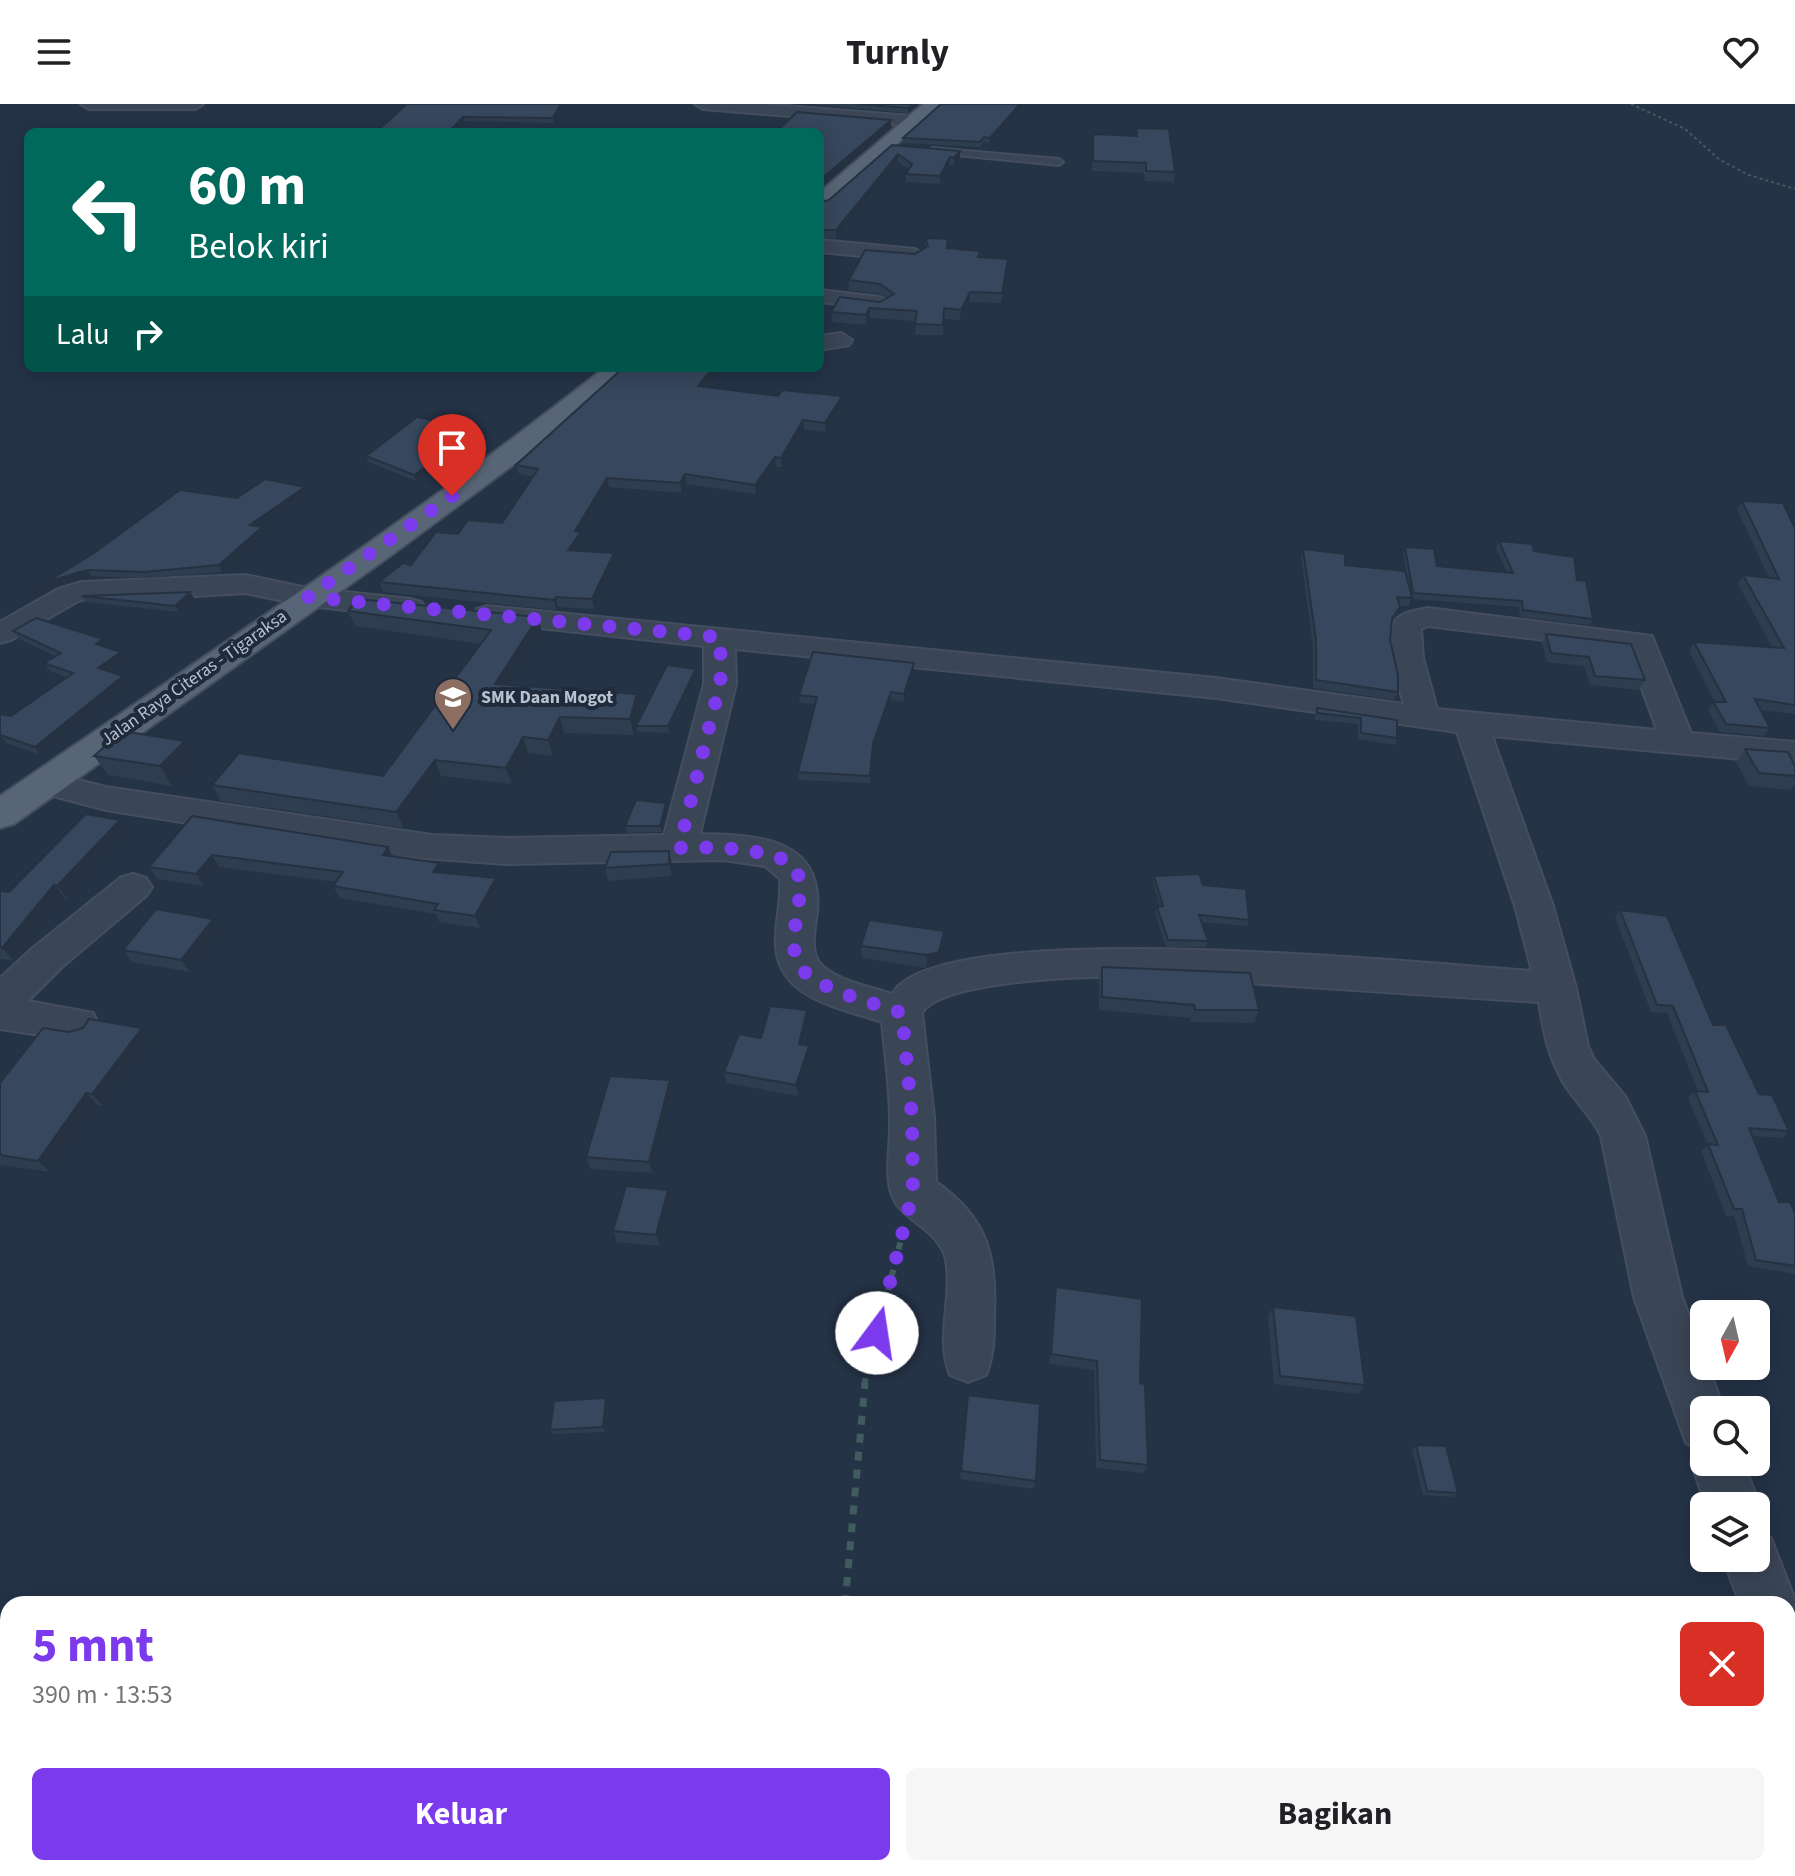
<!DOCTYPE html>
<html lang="id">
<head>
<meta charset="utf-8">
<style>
  :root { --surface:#fff; --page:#f6f6f6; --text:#202124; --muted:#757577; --accent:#7c3aed }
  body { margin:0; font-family:"Source Sans 3",sans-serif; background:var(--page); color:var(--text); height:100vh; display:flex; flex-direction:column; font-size:30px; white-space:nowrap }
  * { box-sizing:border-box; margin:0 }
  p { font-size:26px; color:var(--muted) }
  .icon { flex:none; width:44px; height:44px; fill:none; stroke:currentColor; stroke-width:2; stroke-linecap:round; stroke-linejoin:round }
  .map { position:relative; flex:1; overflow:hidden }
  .details { position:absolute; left:0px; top:1492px; width:1796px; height:280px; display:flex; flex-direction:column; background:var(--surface); border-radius:24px 24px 0 0; box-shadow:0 4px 20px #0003 }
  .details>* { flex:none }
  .banner { position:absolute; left:24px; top:24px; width:800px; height:244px; border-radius:12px; box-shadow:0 4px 20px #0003; background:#00695c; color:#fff; overflow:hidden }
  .needle { width:52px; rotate:188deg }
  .fabs { position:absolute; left:1690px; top:1196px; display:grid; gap:16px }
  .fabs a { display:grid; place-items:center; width:80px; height:80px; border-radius:12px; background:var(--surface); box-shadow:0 4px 20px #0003; font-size:40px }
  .pin { position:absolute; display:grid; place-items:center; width:68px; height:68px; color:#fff; margin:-82px -34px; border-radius:50% 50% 50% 0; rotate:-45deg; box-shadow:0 0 8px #0007 }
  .pin .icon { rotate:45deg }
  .me { position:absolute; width:88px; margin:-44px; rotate:14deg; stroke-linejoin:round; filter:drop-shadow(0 0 6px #0008) }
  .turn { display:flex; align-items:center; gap:28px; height:168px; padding:0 32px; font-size:36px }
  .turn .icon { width:104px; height:104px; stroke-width:2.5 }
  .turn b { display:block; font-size:56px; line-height:68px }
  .then { display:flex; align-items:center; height:76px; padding:0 32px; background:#0003; gap:16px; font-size:30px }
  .round { display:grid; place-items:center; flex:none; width:84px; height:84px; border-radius:12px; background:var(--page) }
  .headline { display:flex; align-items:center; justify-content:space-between; height:136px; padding:0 32px }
  h1 { font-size:48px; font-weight:700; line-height:60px; color:var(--accent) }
  .primary-button { display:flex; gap:16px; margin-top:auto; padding:16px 32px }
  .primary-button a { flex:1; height:92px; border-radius:12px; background:var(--accent); color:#fff; font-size:32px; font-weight:700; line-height:92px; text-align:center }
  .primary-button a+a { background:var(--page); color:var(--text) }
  header { display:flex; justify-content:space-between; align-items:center; height:104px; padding:0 32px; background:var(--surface); font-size:36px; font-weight:700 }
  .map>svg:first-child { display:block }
</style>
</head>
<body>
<header><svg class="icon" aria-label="menu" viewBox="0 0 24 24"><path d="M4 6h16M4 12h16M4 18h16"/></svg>Turnly<svg class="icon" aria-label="heart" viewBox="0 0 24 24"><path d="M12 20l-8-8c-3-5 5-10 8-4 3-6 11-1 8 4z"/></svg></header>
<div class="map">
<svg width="1795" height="1772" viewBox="0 0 1795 1772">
  <rect width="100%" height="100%" fill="#253347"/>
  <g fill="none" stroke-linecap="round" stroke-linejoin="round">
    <g stroke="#444e5f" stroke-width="4">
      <path id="lane" d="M932,44L1059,55L1063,58L1059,61L935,49Z"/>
    </g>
    <g stroke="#444e5f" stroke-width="4">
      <g id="street">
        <path d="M81,0H203L195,5H89Z"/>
        <path d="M695,0H761L911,12L919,17L911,22L703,5Z"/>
        <path d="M820,136L915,145L925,151L915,157L820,148Z"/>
        <path d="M820,186L880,193L891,199L880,205L820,198Z"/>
        <path d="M841,229L852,236L849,241L820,246V232Z"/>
        <path d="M245,471L308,484L411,495L421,498L426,504L421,510L411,513L308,502L245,489L148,495L93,493L78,497L11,536L0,539V518L58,485L82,478Z"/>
        <path d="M487,502L1216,574L1404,600C1398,578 1378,533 1398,514C1405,507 1419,506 1428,504L1652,532L1691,629L1795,638V660L1492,632L1553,802L1576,884L1588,942L1594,955L1625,992L1645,1032L1682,1193L1704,1251V1262H1708L1724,1306H1704V1358H1743L1760,1402L1756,1412V1402H1706L1691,1358L1696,1344L1686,1339L1634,1193L1601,1032C1591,1011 1573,996 1562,976C1548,951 1543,926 1539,898C1452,893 1365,887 1278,881C1216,877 1152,871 1090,873C1056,874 938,880 922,909L934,1013L936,1078C987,1114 997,1151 994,1211C994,1233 994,1251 986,1271L968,1278L950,1271C935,1235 953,1194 946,1156C940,1125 901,1117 892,1091C884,1070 891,1039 890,1017C890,984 885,951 882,918C842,904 781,896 776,844C774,821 782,798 780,775L765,762L723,756L506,760L395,752L106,706L34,687L29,679L34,671L46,668L106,683L432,731L506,734L664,731L704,580V542L477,517L472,511L477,505ZM1428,522L1628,546L1657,626L1437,605L1423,554L1421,525ZM735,545L1216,594L1457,628L1515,802L1532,867C1433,861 939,809 892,890C872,883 832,876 819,858C810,845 815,823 817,809C824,734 759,731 700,730L736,580Z"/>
        <path d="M133,770L146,774L152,783L146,792L62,863L28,897L93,909L99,921L93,933L79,937L0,925V874L34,843L120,774Z"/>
        <path d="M1756,1428L1771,1434L1795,1496L1788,1520V1500H1740L1723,1454H1756Z"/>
        <path d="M1788,1527L1795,1530V1604L1788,1602Z"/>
        <path d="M1795,1615V1675L1788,1676V1616Z"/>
      </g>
    </g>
    <g stroke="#444e5f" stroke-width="4">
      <g id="primary">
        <path d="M923,0H942L827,102L820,104V88Z"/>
        <path d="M604,264H633L555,330L393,450L14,720L0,724V692C203,553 410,417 604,264Z"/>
      </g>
    </g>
    <path stroke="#415c5f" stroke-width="2" stroke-dasharray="3 3" stroke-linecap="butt" d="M1631,0L1685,25L1720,56L1749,71L1795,85"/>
    <path stroke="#415c5f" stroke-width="6" stroke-dasharray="7 7" stroke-linecap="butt" d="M864,1281L903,1128"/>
    <g stroke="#415c5f" stroke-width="7" stroke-dasharray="9 9" stroke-linecap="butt">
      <path d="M845,1500L865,1279"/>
      <path d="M904,1764L906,1772"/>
    </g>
    <use href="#lane" fill="#3a4556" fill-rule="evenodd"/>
    <use href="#street" fill="#3a4556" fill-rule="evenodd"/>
    <use href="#primary" fill="#586576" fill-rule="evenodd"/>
  </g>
  <g fill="#2f3d50">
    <path d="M407,0H565L554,19L464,17L455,28H376Z"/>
    <path d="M809,0H919L908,9Z"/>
    <path d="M941,0H1024L990,39L984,38L980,43L903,39V34Z"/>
    <path d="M1136,24L1175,68L1174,78L1145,77L1144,69L1092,67L1093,30L1135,32Z"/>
    <path d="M892,41L960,55L954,61H949L940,80L906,78V70L909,65L898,58L836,134H820V98L829,96Z"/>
    <path d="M925,134L947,144L980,147V153L1008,155L1001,199L969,198L960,216L944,215L943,231H915L916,217L870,214L866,221L832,218L831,208L880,198L886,194L880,190L849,186V176L915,150L925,144Z"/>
    <path d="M721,264L706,283L778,292H842L843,301L826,328L804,325L782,363H776L756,390L687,380L682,389L609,383L581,430L583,437L577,447L614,449L616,459L594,505L558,503L556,506L383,488L379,478L411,461L458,430L502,419L533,373L519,370L516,361Z"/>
    <path d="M482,332L416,377L368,358L366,352Z"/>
    <path d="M307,389L259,423L265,430L222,468L148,474L91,472L57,482L38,493L34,486L237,394Z"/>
    <path d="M1742,397L1795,424V610L1761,606L1770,624L1764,632L1720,628L1708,606L1713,598H1715L1689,547L1694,538L1772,543L1738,480L1743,471L1769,474L1737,405Z"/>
    <path d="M1499,437L1534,447L1577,476L1593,515L1590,521L1520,513L1519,503L1411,495L1409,502H1399L1397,511L1392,518L1390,536L1398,588L1394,596L1313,584V543L1301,453L1303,445L1409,483L1403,449L1405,443L1437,462L1507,468L1496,444Z"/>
    <path d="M82,492L194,494L179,508L86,498Z"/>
    <path d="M348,507L538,513L542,529L510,581L637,590L641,606L634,631L564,629L553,652L528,649L512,680L441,672L404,724L221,697L212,681L383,672L481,540L355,522Z"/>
    <path d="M13,527L103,535L108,543L107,544L126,557L110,568L123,572L128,580L40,651L6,639L0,644V610L11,612L66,573L50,567L44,559L55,552L19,535Z"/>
    <path d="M1546,530L1645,576L1639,586L1590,581L1584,562L1547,558L1542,539Z"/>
    <path d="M914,566L904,598L891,596L873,648L870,679L799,676L798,668L815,600L800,599L799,591Z"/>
    <path d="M697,571L669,629L638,628L636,622Z"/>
    <path d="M1317,604L1397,616V634L1395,641L1358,635V620L1315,616V611Z"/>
    <path d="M1745,645L1795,672V680L1790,686L1749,682L1736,658Z"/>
    <path d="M94,652L196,656L172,682L108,671Z"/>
    <path d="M666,699L668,705L662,728L627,729L625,722Z"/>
    <path d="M192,712L392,752L444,769L501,786L480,824L439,818L436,810L340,794L333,782L336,778L219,763L204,782L157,775L149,763Z"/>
    <path d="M129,729L68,795L65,794L13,856L0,855V787L9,788Z"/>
    <path d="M611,748L672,760V772L608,777L605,764Z"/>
    <path d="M1154,772L1203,781L1249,816L1247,822L1201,818L1208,837L1206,843H1166L1155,809L1157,803L1160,802L1153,779Z"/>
    <path d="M1620,806L1713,921L1759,990L1789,1027L1782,1034L1752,1032L1779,1098L1795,1109V1170L1748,1162L1734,1112H1726L1701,1047L1708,1041L1688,994L1695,987H1698L1667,909L1651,908L1615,813Z"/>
    <path d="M944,827L943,839L939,860L926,864L862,854L861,842Z"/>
    <path d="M222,828L190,868L132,858L123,846Z"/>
    <path d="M1102,863L1259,906L1254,919L1191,918L1190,914L1099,906V876Z"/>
    <path d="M808,917L803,941L809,942L810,953L798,992L727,979L724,968L761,934Z"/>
    <path d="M142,924L152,936L103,1002L97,1001L50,1068L0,1061V979L69,928Z"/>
    <path d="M673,988L653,1069L590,1065L586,1053Z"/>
    <path d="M668,1086L671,1097L660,1142L617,1138L613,1127Z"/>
    <path d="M1056,1183L1140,1279L1148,1361L1144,1369L1096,1364L1094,1266L1049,1260L1054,1193Z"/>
    <path d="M1273,1203L1365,1281L1358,1290L1274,1280L1268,1212Z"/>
    <path d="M968,1291L1036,1377L1033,1385L960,1375Z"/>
    <path d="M606,1294L608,1298L605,1328L553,1330L550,1326Z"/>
    <path d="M1416,1341L1458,1389L1453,1393L1423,1391L1412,1345Z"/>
    <path d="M1539,1764H1765L1768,1772H1540Z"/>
  </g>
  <g fill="#263241">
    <path d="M561,0H565L554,19L553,14Z"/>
    <path d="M913,0H919L908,9V4Z"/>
    <path d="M1020,0H1024L990,39V34Z"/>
    <path d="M463,13L464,17L455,28H449Z"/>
    <path d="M891,16V23L820,84V76Z"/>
    <path d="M960,47V55L954,61V54Z"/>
    <path d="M898,50V58L836,134V126Z"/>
    <path d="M950,53L949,61L940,80V72Z"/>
    <path d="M970,188L969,198L960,216L961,206Z"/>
    <path d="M869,204L870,214L866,221V211Z"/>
    <path d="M713,264H721L699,291L698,282Z"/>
    <path d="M842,292L843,301L826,328L825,319Z"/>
    <path d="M803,316L804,325L782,363L781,354Z"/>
    <path d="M480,326L482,332L416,377L414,371Z"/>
    <path d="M775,353L776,363L756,390L755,381Z"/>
    <path d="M685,370L687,380L682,389L680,379Z"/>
    <path d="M607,374L609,383L581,430L583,437L570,456L568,446L575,427Z"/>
    <path d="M305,383L307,389L252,428L250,421Z"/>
    <path d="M262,423L265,430L222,468L219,461Z"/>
    <path d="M614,449L616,459L594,505L592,495Z"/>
    <path d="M87,466L91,472L57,482L38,493L34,486L53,476Z"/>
    <path d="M190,488L194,494L179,508L175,502Z"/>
    <path d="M556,493L558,503L556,506L554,496Z"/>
    <path d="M538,513L542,529L500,596L495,580Z"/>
    <path d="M103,535L108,543L101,548L96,540Z"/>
    <path d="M121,548L126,557L103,572L98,564Z"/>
    <path d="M914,559V566L904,598V590Z"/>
    <path d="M696,565L697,571L669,629L668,622Z"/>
    <path d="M123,572L128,580L40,651L35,643Z"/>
    <path d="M891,588V596L873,648L870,679L873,640Z"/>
    <path d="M637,590L641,606L634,631L630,615Z"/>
    <path d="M560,613L564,629L553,652L548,636Z"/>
    <path d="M0,631L6,639L0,644Z"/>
    <path d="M523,633L528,649L512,680L506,664Z"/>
    <path d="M185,637L196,656L172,682L160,662Z"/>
    <path d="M435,656L441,672L404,724L396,708Z"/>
    <path d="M666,699L668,705L662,728L660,722Z"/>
    <path d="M120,716L129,729L68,795L57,782Z"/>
    <path d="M388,743L393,755L383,751Z"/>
    <path d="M669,747L672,760V772L669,760Z"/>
    <path d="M212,751L219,763L204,782L196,770Z"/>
    <path d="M439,759L444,771L433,768Z"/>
    <path d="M496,774L501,786L480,824L475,812Z"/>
    <path d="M54,781L65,794L13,856L2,844Z"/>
    <path d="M213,815L222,828L190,868L181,856Z"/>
    <path d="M944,827L943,839L939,860L926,864L927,851Z"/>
    <path d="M807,906L808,917L800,951L799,940Z"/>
    <path d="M142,924L152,936L103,1002L92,990Z"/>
    <path d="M809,942L810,953L798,992L796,981Z"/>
    <path d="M670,976L673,988L653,1069L649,1058Z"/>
    <path d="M86,989L97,1001L50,1068L38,1057Z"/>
    <path d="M668,1086L671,1097L660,1142L656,1131Z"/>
    <path d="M606,1294L608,1298L605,1328L603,1323Z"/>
  </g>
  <g fill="#37475d" stroke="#263241" stroke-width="2">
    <path d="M407,0H561L553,14L463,13L449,28H376Z"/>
    <path d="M858,0H913L908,4Z"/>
    <path d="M941,0H1020L990,34L984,33L980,38L903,34Z"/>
    <path d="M797,8L891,16L820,76V28H776Z"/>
    <path d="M1136,24L1169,25L1175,68L1146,67V59L1093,57V30L1137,32Z"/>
    <path d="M892,41L960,47L954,54L950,53L940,72L906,70L912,60L898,50L836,126H820V98L829,96Z"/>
    <path d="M925,134L948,135L947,144L980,147L978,153L1008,155L1002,189L970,188L961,206L944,204L943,221L915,220L917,207L869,204L866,211L831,208L840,193L880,198L894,190L880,180L849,176L865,146L915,150L928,142Z"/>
    <path d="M623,264H713L698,282L778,292L782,286L842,292L825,319L803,316L781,354L775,353L755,381L685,370L680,379L607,374L575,427L581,428L568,446L614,449L592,495L556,493L554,496L379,478L403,459L411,461L436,428L458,430L468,416L502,419L538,365L516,361Z"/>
    <path d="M417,313L480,326L414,371L366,352Z"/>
    <path d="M265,375L305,383L250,421L262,423L219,461L144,468L87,466L53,476L34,486L94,449L180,386L237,394Z"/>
    <path d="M1742,397L1783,399L1795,424V601L1755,595L1770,624L1726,620L1713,598H1726L1694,538L1784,544L1743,471L1779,475Z"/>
    <path d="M1499,437L1532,440L1534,447L1574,453L1577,476L1586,477L1593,515L1523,506L1522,497L1413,489L1405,443L1434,445L1437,462L1513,469Z"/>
    <path d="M1303,445L1345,450V461L1405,467L1412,494L1397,493L1400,503L1392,514L1390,536L1398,571V588L1316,576V535Z"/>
    <path d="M190,488L175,502L82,492Z"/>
    <path d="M358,495L538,513L495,580L637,590L630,615L560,613L548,636L523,633L506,664L435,656L396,708L212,681L239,649L383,672L491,526L348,507Z"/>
    <path d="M36,514L103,535L96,540L121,548L98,564L123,572L35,643L0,631V610L11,612L73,569L44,559L61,549L13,527Z"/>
    <path d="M1546,530L1631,540L1645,576L1595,572L1589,553L1551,549Z"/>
    <path d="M813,548L914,559L904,590L891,588L873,640L870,672L798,668L817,593L799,591Z"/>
    <path d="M667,561L696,565L668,622H636Z"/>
    <path d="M1317,604L1397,616V634L1361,629V614L1317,609Z"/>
    <path d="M122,627L185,637L160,662L94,652Z"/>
    <path d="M1745,645L1788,648L1795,662V672L1759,669Z"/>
    <path d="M636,696L666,699L660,722H625Z"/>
    <path d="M86,710L120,716L57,782L54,781L2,844L0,843V787L9,788Z"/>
    <path d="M192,712L388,743L383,751L439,759L433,768L496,774L475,812L434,806L438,800L333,782L343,768L212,751L196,770L149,763Z"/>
    <path d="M669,747V760L605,764L611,748Z"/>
    <path d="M1199,770L1203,781L1246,785L1249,816L1199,811L1208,837L1168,836L1157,803L1163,802L1154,772Z"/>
    <path d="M156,805L213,815L181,856L123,846Z"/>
    <path d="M1620,806L1667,812L1713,921H1726L1759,990L1772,991L1789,1027L1749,1024L1779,1098H1790L1795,1109V1162L1756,1156L1742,1105H1734L1708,1040L1718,1041L1695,987L1708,988L1673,902L1657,901Z"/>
    <path d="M869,816L944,827L939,848L927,851L861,842Z"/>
    <path d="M1102,863L1250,869L1259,906H1195L1194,901L1102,893Z"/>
    <path d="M770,902L807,906L799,940L809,942L796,981L724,968L739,930L761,934Z"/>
    <path d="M89,915L142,924L92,990L86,989L38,1057L0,1051V979L43,924L69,928L83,924Z"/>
    <path d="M610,972L670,976L649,1058L586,1053Z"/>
    <path d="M626,1082L668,1086L656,1131L613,1127Z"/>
    <path d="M1056,1183L1142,1195L1140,1279L1145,1280L1148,1361L1100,1356L1097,1257L1051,1250Z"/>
    <path d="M1273,1203L1356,1212L1365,1281L1280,1272Z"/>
    <path d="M968,1291L1040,1300L1036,1377L961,1367Z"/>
    <path d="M606,1294L603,1323L550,1326L554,1297Z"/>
    <path d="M1416,1341L1446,1342L1458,1389L1427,1387Z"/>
    <path d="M1552,1764H1619L1639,1766L1638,1764H1765L1768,1772H1554Z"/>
  </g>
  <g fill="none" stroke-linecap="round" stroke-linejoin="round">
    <path stroke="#7c3aed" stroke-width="14" stroke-dasharray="0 25.2" d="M452,392L308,493L718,533L722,560L720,580L679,744C702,742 777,744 793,762C805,774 798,802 796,817C794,832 791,851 801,864C818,886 875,899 902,909L912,1013L913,1088L877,1229"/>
  </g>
  <defs>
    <g id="school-pin" transform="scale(2)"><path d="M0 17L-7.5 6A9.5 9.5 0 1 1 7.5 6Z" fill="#8d6e63" stroke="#1f2a3b"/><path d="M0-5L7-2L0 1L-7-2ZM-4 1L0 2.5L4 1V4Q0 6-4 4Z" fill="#fff"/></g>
  </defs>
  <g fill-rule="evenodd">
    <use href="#school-pin" x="453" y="593"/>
  </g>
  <g text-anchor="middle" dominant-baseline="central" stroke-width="8" stroke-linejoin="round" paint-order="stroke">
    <g font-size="18" fill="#b8c1cf" stroke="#1f2a3b">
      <text transform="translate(194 574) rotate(-35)">Jalan Raya Citeras - Tigaraksa</text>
    </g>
    <g font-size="18" font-weight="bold" fill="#b8c1cf" stroke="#1f2a3b" text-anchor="start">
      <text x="481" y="593">SMK Daan Mogot</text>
    </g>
  </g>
</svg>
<div class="fabs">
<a><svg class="needle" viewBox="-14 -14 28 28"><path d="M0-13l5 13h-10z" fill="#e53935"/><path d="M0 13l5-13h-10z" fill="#757577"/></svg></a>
<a><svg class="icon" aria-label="search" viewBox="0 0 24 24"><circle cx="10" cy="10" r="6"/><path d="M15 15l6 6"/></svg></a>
<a><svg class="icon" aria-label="layers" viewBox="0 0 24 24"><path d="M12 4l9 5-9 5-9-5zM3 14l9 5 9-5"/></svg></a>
</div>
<div class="pin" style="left:452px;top:392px;background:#d93025"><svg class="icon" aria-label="arrive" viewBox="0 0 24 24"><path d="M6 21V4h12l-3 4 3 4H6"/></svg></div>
<svg class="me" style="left:877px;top:1229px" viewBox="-20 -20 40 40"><circle r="19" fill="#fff"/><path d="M0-13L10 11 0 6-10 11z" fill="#7c3aed"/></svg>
<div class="banner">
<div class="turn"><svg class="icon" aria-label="left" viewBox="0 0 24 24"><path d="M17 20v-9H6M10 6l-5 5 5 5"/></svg><div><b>60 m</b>Belok kiri</div></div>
<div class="then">Lalu<svg class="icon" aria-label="right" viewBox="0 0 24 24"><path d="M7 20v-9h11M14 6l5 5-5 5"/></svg></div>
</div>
<section class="details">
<div class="headline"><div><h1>5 mnt</h1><p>390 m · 13:53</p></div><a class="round" style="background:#d93025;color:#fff"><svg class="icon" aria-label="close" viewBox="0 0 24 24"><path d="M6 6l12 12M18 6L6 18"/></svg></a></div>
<div class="primary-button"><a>Keluar</a><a>Bagikan</a></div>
</section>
</div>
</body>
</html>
